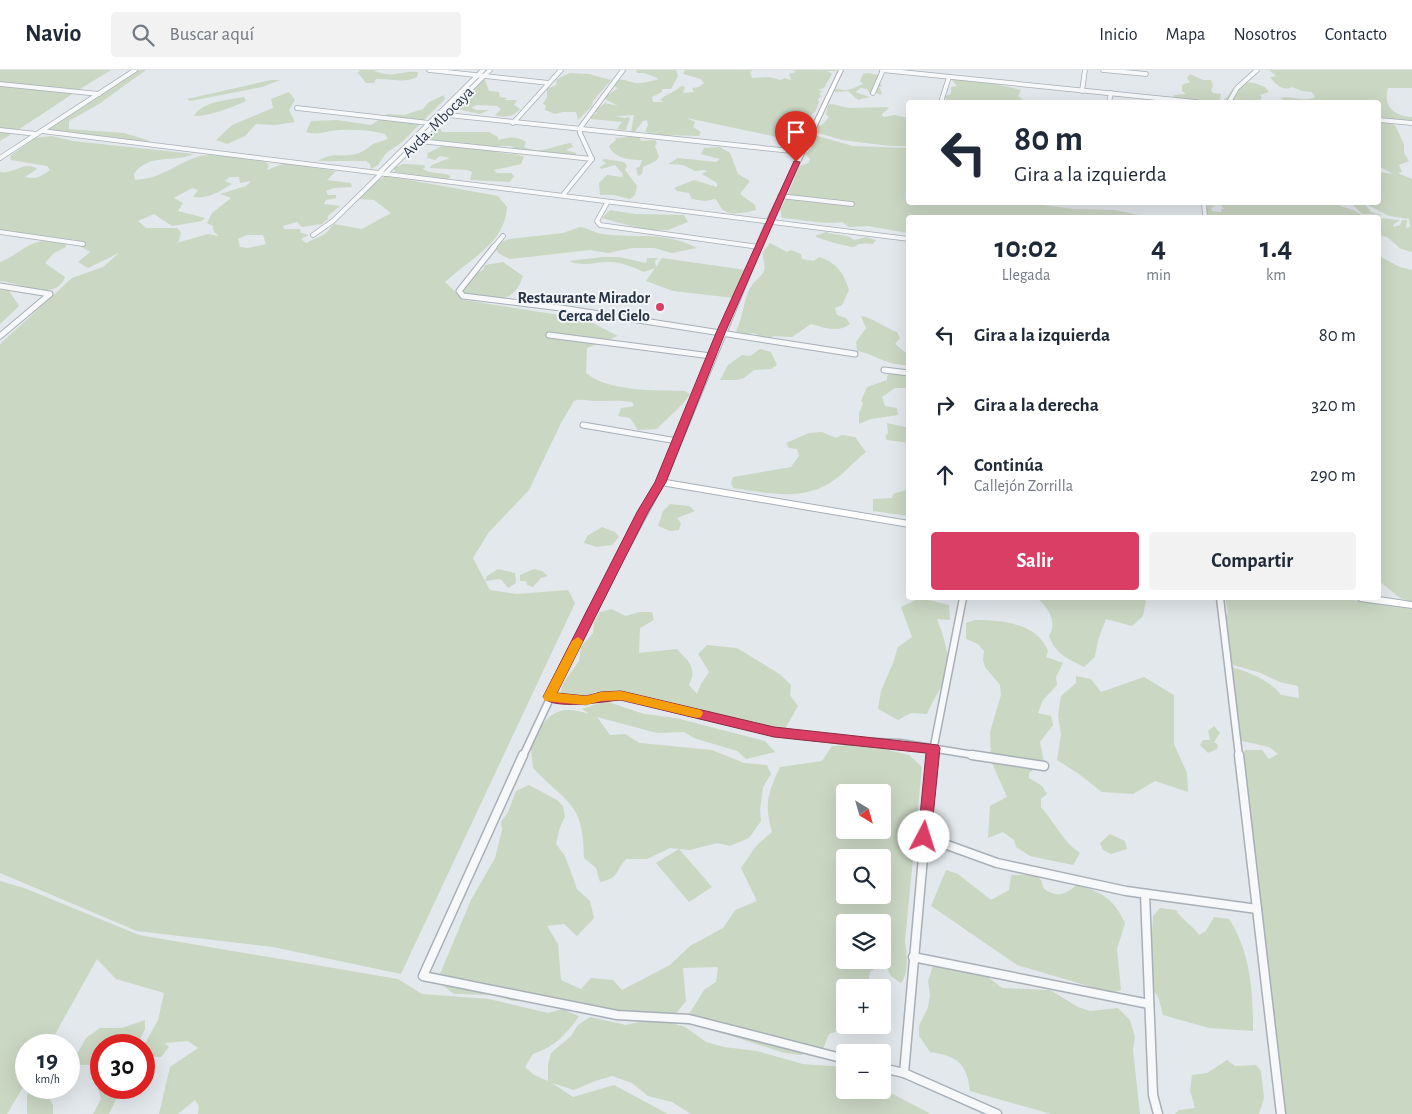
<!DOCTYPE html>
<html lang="es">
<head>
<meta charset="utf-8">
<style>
  :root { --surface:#fff; --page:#f2f2f3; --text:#1f2937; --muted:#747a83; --line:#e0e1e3; --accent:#db3e65 }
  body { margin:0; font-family:"Alegreya Sans",sans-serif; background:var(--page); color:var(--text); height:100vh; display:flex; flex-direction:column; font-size:19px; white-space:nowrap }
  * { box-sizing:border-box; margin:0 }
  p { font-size:16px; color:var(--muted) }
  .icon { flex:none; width:28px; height:28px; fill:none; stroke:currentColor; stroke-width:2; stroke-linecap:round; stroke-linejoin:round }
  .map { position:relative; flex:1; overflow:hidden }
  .sheet { position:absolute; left:906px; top:145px; width:475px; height:385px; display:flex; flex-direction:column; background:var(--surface); border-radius:5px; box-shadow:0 5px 20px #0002 }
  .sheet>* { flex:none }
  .hud { position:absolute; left:906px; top:30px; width:475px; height:105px; border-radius:5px; box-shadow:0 5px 20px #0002; background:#fff; color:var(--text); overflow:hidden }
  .needle { width:32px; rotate:143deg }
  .tools { position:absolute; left:836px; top:714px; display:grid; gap:10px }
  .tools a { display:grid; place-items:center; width:55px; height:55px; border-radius:5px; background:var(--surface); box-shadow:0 5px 20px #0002; font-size:25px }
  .speed { position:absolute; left:15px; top:964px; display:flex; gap:10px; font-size:25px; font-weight:700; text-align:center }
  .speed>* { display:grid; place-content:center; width:65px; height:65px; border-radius:50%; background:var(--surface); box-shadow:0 5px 20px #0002; line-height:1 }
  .speed small { font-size:12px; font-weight:400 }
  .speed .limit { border:8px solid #d22; background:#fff; color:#111 }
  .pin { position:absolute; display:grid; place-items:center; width:42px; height:42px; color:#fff; margin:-51px -21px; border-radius:50% 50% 50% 0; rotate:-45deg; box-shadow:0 0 5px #0007 }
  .pin .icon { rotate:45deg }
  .me { position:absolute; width:55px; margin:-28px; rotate:5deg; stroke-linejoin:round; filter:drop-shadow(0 0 4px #0008) }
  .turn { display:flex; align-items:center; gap:18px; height:105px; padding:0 25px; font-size:22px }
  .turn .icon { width:65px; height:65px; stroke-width:2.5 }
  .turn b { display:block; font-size:35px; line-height:42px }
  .eta { display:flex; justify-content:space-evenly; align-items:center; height:85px; text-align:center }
  .eta b { font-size:30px; font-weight:700; line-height:35px }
  .primary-button { display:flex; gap:10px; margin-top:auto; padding:10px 25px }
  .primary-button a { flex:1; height:58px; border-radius:5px; background:var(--accent); color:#fff; font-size:20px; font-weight:700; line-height:58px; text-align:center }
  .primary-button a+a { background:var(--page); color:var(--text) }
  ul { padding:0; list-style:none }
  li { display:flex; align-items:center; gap:15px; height:70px; padding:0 25px }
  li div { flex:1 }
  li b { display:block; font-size:19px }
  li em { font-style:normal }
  header { display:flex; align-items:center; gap:30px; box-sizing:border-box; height:70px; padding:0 25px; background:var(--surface); border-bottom:1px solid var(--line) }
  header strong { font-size:24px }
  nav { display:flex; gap:28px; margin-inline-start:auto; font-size:18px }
  .search { width:350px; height:45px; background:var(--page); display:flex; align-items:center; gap:12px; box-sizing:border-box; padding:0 18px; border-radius:5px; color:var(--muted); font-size:19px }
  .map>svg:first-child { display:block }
</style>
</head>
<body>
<header>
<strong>Navio</strong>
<div class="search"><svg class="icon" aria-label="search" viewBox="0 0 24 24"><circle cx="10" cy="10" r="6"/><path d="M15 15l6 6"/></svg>Buscar aquí</div>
<nav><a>Inicio</a><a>Mapa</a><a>Nosotros</a><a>Contacto</a></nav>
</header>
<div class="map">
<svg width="1412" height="1044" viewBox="0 0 1412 1044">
  <rect width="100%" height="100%" fill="#e3e8ec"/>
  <g fill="#cad7c3" fill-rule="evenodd">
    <path d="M0,0H111C73,22 38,48 0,71Z"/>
    <path d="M139,0H146L99,34L69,51V59L124,63L150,71L143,72L113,67L50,61L49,59Z"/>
    <path d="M360,0H379L374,1C395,9 400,0 418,2L417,7C402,14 391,8 376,9L374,13H366L358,3Z"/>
    <path d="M636,0H676L678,6L671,19H662V22L652,27L653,32H664L660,30C667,23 673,24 681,16L685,17L683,23L694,22L692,18L699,17L704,13L701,9L683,4L685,0H753L750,2L752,8L769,7L781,10L785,8L791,10L789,4L796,2L793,0H836L837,1H827L832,4L824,18L818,20L823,21L819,24L822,26L818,29L819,32L815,42L812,44L804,65L777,67L687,48L695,52L693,57L701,62L699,66L662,65L645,62L648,55L647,50L643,51L634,63L631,62L634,45L616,46L624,48L630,47L626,60L617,59L622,52L591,49V47L597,43L594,41L605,33L618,36L603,28L618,18L612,15C621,6 625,11 635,13C642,14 650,11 657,10L658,8L644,3H637Z"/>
    <path d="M1269,0H1412V18H1388C1383,37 1394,46 1412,47V52L1379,48V32C1358,32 1294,37 1280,28C1293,25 1302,33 1315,27L1312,22L1302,21L1292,17C1283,22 1275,14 1270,7L1276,6Z"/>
    <path d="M570,3L589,4L611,10L593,31L592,36L578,50L576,42H563L555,44L545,40L546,35L543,34L547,27V19L556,15L557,9Z"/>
    <path d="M868,3L878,5V10L882,16L879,17L882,23L880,25L874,21L870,24L867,19L861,18L855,22L870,27L858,30L848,21L835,22L834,20C839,17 840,20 846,20C851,20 858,16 863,14L860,11L863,4Z"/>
    <path d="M1190,4L1203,10H1211L1213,16L1211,20L1213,23L1221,24L1220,30C1206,33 1186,28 1173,28L1174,25L1186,24L1182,21V15L1190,12L1187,8Z"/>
    <path d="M479,9L485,10L489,21L499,22L500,27L507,28L505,30H517L514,35L520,39C513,47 505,48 495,45L501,39L497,36L478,35L471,37L476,40H489L480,44L457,39L456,36L463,32L462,30L473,20L470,16Z"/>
    <path d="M271,10H280L262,17L190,31L187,29Z"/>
    <path d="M952,10C967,7 1007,16 1021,20L1018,26L1023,30L1021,32H947L945,26L951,24V17L957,16Z"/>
    <path d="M1254,13L1265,17L1269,22L1260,25L1262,28L1259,31L1226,32L1224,29L1227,28C1234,16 1238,11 1254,13Z"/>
    <path d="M289,22L295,30L289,40L295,52L275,55L256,54L245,66L227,74L216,70L232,55L273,38L271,29Z"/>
    <path d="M444,25L445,29L401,73L386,83L378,95L371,99L370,94L366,91H318C333,81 342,88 356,84C363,82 368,78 373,74C377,72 384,71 388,69L385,64C371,60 355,59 341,60C328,60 320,66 306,62L311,51L337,50L371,55L388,44L404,45L423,39L429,32Z"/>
    <path d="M244,27L246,31C231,38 210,46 194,46C202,31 229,30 244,27Z"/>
    <path d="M831,34L849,38L887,37L889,38L882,44L883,47L894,45L909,48V76H890L842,70L818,63L815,61L817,56L822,55L829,47L826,44L828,35Z"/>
    <path d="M1379,51L1395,55L1404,74V83L1409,91L1399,95L1402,102L1398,103L1412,109V182L1401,179L1387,167L1379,165V148L1400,150L1393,155L1394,157L1400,155L1402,150H1407L1406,158L1410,157L1409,149L1389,146L1364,133L1371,142L1383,145L1362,144L1352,134L1354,133L1379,132V102L1393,104L1379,96Z"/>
    <path d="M440,58L442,62H489L498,67V70C509,67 516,66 526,72L524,77C543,85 554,75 571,73L573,77L566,80L576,83V86L517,79L510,76L476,77L464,73L423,70L426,65Z"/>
    <path d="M52,66L73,71L194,84C174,93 148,83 134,104L135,110C164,108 176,93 200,86C214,82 250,90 266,92L269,95L267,100L285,93L336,101L327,110L351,113L352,117L334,118L326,121L328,125H336V128L326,130L324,134L340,136L328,146V149L322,154L302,157L297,152L283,156L284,159H300L301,163L309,165L301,169L306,173L325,164L334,154L362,159L391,143L374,130L358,129L374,112L387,106L498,126L507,137C505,174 468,190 445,212L464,230L585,249L618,266L587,278L586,303C609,322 656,320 685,321L690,324C681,338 668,347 657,359L638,360L630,348L618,346L621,338L634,336L632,332C620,330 611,331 599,331C589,332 584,328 574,331L561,353L529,420L489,462L473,488L485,511L487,506L498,499L515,503L516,513L508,518L501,509L485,511L490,520L517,524L568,520L575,533L401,904L273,877L137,861L0,803V274L72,208L103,197L119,183L88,198L78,192L90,182L78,175L77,170L0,160V102C13,105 25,90 37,99L25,107C35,110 42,106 50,100L47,96L11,90L10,86L35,68ZM230,107H239L240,113L251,111L246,116L220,124L231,128L212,143L207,153L213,156L214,162L219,166L208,164L176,173L179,171L181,162L177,158H146L138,151L154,144L172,156L202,151L205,148L178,141L183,133L174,128L192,118L198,120L193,127C209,129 219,122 232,114L225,111ZM247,165H263L266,174L248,178L240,177L238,169Z"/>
    <path d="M639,66L641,71L655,70L657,73L655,76L659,87L656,91L643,97L642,104L638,106L636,98L640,96L642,90C630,90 613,88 609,76L616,70L615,68Z"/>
    <path d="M817,66L853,76L909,78V132L1028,133L1074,139L1115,140L1148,147L909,148L908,163L868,156L849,157L842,152C822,155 801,149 782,148L780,139C784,135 797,103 799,96L808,93L810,89L805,84L811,79L813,67Z"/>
    <path d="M442,76L494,80C503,86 515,82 524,87L521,94L494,100L497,103H511L514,106L510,112L470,110L472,102L467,100L430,98L432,95L450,88L440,86L435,90L427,88L428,83Z"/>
    <path d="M720,77L730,83L738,104L750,111L740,124L755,135L756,140C747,142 730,147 722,139C719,136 719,132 715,129L705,131L692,129L689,123L677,121L674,118L694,110L717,117V113L702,104L707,101L705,100L695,101L683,95L668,94L678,88L716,92L720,89L701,84L704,78Z"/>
    <path d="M604,89L624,92L627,96L625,100L637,116L635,125L630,129L614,125H600L599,113L607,105L622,107L623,104L615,95L601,99L600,97L606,93L602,91Z"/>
    <path d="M403,94L424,95L425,97L423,99C432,105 441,101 451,106L448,109L395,102L394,98Z"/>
    <path d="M1221,132L1269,134L1270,132L1348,133L1346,135L1340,134V136L1356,141L1364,147L1206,148V137L1209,135L1216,136L1211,138L1212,141L1221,142V139H1224L1220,134Z"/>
    <path d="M610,140L635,144L684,145L688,152L668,160H646L602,148Z"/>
    <path d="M580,157C588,158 595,163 602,164C636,169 663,160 697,178L672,183L654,178H632L608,183L590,180L510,189C502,185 495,184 496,174L509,169L563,163Z"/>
    <path d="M826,162C836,166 845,163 854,170L866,167L876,170L873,174C870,174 865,173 861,174C858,174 856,176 854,177C849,177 818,169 815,166Z"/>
    <path d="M44,171L66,174V177L54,183L45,193L65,207C55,233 19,212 0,211V192C17,186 25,173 44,171Z"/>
    <path d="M770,173L787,182L791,180L801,184L802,189L814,191L819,187C837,193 844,203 849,220L842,235L835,238L837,245L846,248L850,254C839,263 824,258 811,254L792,267L774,266L765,270L754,263L742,265L736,261C743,247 743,233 749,220C752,212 761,208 764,201C766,195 762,188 763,182Z"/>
    <path d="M1379,186L1400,197L1412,200V532L1400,528L1379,511Z"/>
    <path d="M602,187H619L646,193L647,188H658L655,191L656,197L662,188L746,200L734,228L673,221L646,211L655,198L644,202C633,197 622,192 609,192C595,192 582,197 569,191Z"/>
    <path d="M503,192L523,206C512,239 490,228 462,224L464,209L483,200L485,195Z"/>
    <path d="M0,220L9,221L19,236L0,254Z"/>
    <path d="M861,246C869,246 886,258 897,262L900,268L895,274L906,283H909V295C886,296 878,285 857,281L856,272L866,258Z"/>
    <path d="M760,279L771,282L777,295L771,299L754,300L744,308L737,310H720L728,295L742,285L750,286Z"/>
    <path d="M902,299L909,302V318H895L882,327L885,336L897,338L898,345L871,349L859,354V343L863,333L861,331L867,317L887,310V306L892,301Z"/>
    <path d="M887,353L909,358V373L887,370L885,366L888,363Z"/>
    <path d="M822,362L836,368L842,365L855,367L866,382C855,390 846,402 834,410C805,432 767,423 733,418L731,413L733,407L791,397L799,386L797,379L789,378L786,373L809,363Z"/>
    <path d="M909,419V446L873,441V429L892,428L893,424Z"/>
    <path d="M670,434L689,436L695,441L677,448L681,453L679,460L670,461L658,456L663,441Z"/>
    <path d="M602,457L615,462L619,467L612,475L597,477L584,473L587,466Z"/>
    <path d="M534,499L542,501L548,506L541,508L533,517L527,515L526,511H520V505Z"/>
    <path d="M920,528L949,535L950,550L937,549C942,562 953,593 947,606C941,619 933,629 927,644L911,643L898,650L878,639L881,621L893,593L898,577L912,567L901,537Z"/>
    <path d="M1037,528H1142L1146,531L1143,546L1132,556L1106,549L1098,570L1095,587L1084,597C1067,588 1056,585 1049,566C1058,552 1048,537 1037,528Z"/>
    <path d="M1225,528H1339L1412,539V1044H1285L1269,926L1263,856L1247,755L1238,721L1244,719L1238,685L1246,680H1262L1269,689L1278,684L1269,677L1242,671L1239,665L1230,601L1232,597C1250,603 1270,610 1281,625L1299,628L1298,616L1280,612L1258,602L1233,595L1227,586L1223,556L1228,543Z"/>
    <path d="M611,539L626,546L639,542H652L654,550L640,558L639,583L677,579C688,591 698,598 689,615L697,624L701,614L709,602L698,584L707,575L737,578L781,605L791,615L790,625L798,636L784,661L762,658L754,651C735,659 727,653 710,644L698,649L674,640L651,638L614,621L594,622L579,632L560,623L564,612L579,591L581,577L593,563L594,553L600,542Z"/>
    <path d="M975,550C1002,550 1037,553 1048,581L1046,587L1063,593L1056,607L1057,615L1043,630L1038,643L1051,646L1053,655L1040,672L1044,692L1029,703V708L1042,716L1047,724L1041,729V737C1055,753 1063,772 1080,783L1073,795L1030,786L1016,777L1014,770L1003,762L988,768L990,736L1007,727L991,691L990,662L1001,625L1000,615L985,597L983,590L984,581L978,574L966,569V553Z"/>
    <path d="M1076,606L1091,609L1101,622L1144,607L1174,625V674L1187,703L1188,722L1155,711L1133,724L1102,722L1079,704L1057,690L1061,665L1058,645L1061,626L1076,613Z"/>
    <path d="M605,631L644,644L676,648L765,671L775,682L746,689L737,681L694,668L684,662L657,663L597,647L610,665L625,664L640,673L712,680L744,693L767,695L771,704L763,717L760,740L761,751L749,768L730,776L717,773L690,780L670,778L647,789H626C614,803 619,808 600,812L596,798L584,788C584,732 567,734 533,698L530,672C548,646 555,633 589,644L582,639Z"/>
    <path d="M1214,656L1220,663L1214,672L1218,675L1217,679L1208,683L1200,675L1203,670H1210L1208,661Z"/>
    <path d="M867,675L909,685L922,697L905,871C907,883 909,904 901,913L891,906L884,892L870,902L868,914L845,918L842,960L829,964L823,979L800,985L784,983L704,957L688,946L704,920L716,912L718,897L683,898L686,931L674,946L663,943L634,946L541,931H513L493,925L454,924L437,911L471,830L495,788L502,760L501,752L508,742L516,721L529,715L557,730L563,736L565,747L560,757L556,774L565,786L577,819L590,831L594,848L577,866L564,854L547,856L558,874L561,910L581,919L591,908L613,910L622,920L670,895L690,876L723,858L735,840L757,831L741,798L756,776L772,762C764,735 768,722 780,697L822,691L832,676ZM845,722H882V760H845ZM845,788H882V825H845ZM845,852H882V890H845Z"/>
    <path d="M1110,764L1125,771L1127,779L1111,784L1103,780L1100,773Z"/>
    <path d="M679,779L712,817L689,832L656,793Z"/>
    <path d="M946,800L958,804L991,830L1009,820L1011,805H1036L1041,810L1044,819C1059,828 1063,825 1077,815C1102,822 1114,829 1125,853L1117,879L1121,920L1112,923L1017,895L931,836Z"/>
    <path d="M0,811L24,818L139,865L398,909L422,924L489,929L548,943L562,939L579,946C567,964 554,977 533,984L525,997L534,1005L548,1011V994L551,983L571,966L578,955L590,947L626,955L643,951L662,950L685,957L706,972L724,977L757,981L803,994L845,997V1020L883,1019L931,1044H691L672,1032L648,1026L632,1013L612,1006L595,1011L574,1020L552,1013L573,1027L614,1015L668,1044H198L199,1036L195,1030L178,1044H159L170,997L198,978L188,971L165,973L169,977L161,987H148V1003L144,1012V975L158,950L164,923L116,909L97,889L49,975H26V1012L7,1044H0Z"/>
    <path d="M1160,838L1176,840C1182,851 1192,854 1199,865L1206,861L1214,847L1229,849C1251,883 1253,923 1253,961L1209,958L1163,945L1158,926L1144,911L1151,882L1153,846Z"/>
    <path d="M934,893L979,900L1002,918L1050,920L1078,937L1090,941L1118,938L1130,950L1135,967L1133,980L1140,1044H1051L970,1021C967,993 957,986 930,982L919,966V956L928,937L930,925L928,911Z"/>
    <path d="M145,950V959L137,975H101V1018H121L109,1044H93L101,1029L97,1015L98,995H80L77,984L86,968L100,958H122Z"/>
    <path d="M1227,990L1235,996L1256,995L1261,1001L1264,1028L1259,1044H1175L1179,1040L1195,1038L1190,1020L1192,1005L1207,1003Z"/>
    <path d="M30,1018H51L47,1024L53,1035V1044H27V1026Z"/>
  </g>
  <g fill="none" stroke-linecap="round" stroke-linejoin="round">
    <g stroke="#a7afb7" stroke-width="5.5">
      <g id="street-far3">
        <path d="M429,0L549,13"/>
        <path d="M882,0L1196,32"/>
        <path d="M1103,0L1146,4"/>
        <path d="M0,14L99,24"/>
        <path d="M1082,21L1085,0"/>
        <path d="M873,23L883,0"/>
        <path d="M941,32L949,7"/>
        <path d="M1109,32L1111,23"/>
        <path d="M1229,32L1237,18L1257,0"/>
        <path d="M297,38L429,53"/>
        <path d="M438,44L801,82"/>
        <path d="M1379,50L1412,53"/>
        <path d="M513,53L561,0"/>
        <path d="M0,60L37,64"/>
        <path d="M42,61L909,169"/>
        <path d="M419,71L592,89"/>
        <path d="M0,88L135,0"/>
        <path d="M592,89L580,63V58L623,0"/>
        <path d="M379,103L483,0"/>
        <path d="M385,104L490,0"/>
        <path d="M563,125L592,89"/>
        <path d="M780,126L852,134"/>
        <path d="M1204,132L1205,148"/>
        <path d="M607,133L597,151L600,155L759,177"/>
        <path d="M0,162L83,174"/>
        <path d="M313,165L333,151L382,103"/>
        <path d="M493,178L503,166"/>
      </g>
    </g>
    <g stroke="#a7afb7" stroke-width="7">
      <g id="street-far2">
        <path d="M494,177L459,221L463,226L561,238L855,284"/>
        <path d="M757,177H759"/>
        <path d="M0,216L50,224L0,266"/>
        <path d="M549,265L711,286"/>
        <path d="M884,300L909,303"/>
        <path d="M583,355L677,371"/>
      </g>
    </g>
    <g stroke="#a7afb7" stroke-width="9">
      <g id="street-far1">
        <path d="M1220,528L1239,686"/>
        <path d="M549,627L586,631L601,626H621L774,662L847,671L900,673L980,686"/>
        <path d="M523,686L589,545L661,412"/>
        <path d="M932,686L963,528"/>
      </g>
    </g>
    <g stroke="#a7afb7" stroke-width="11">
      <g id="street">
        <path d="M523,685L423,906L617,945L689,949L845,989"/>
        <path d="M932,685L904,1003L997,1044"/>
        <path d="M972,685L1044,696"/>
        <path d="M1239,685L1281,1044"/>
        <path d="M925,767L997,793L1126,821L1257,839"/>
        <path d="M1145,824L1153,1025L1158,1044"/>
        <path d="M913,887L1149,934"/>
        <path d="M882,998L904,1003"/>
      </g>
    </g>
    <g stroke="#a7afb7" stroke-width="2">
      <g id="secondary">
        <path d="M839,0H843L772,152L666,410L909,451V457L661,415L657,412L766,152Z"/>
        <path d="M1379,527L1412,532V538L1360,531L1356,528Z"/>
      </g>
    </g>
    <use href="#street-far3" stroke="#f6f8fa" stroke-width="4"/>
    <use href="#street-far2" stroke="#f6f8fa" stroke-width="5"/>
    <use href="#street-far1" stroke="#f6f8fa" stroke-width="6"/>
    <use href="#street" stroke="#f6f8fa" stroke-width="8"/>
    <use href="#secondary" fill="#fff" fill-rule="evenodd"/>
  </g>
  <path fill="#db3e65" stroke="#8e2842" d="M794,91L800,92L725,263L666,412L648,442L557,623L586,626L601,622L621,621L774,657L938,675L940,678L931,767L929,771H920L918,767L926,683L774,667L621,630C606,631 552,641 543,627L637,442L655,412L716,263Z"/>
  <path fill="#f59e0b" d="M578,567L583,571L557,623L586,626L601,622L621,621L701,640L703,643L701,647L697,648L621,630L601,631L586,635L545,631L543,627L572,571Z"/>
  <circle fill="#db3e65" stroke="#f3f6f9" stroke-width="2" cx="660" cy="237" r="5"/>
  <g text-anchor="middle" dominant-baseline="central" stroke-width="4" stroke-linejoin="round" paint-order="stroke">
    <g font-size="16" fill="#293647" stroke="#f3f6f9">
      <text transform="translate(438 52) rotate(-45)">Avda. Mbocaya</text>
    </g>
    <g font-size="16" font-weight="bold" fill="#293647" stroke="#f3f6f9" text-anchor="end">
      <text x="650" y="228">Restaurante Mirador<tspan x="650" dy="18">Cerca del Cielo</tspan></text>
    </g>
  </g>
</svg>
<div class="tools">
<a><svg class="needle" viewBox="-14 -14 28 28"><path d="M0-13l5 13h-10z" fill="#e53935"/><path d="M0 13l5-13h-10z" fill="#747a83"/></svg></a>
<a><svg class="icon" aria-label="search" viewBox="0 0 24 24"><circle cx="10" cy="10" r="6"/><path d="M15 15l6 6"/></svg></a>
<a><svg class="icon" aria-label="layers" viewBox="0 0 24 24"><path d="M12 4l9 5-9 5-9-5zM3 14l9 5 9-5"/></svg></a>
<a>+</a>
<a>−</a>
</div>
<div class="speed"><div>19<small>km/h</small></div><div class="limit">30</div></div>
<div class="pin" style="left:796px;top:92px;background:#d93025"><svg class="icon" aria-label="arrive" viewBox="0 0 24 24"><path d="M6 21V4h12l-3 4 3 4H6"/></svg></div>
<svg class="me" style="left:924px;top:767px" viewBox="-20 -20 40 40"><circle r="19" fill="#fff"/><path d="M0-13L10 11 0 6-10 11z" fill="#db3e65"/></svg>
<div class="hud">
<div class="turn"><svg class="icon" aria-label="left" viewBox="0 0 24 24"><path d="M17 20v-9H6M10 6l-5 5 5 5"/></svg><div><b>80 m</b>Gira a la izquierda</div></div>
</div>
<section class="sheet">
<div class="eta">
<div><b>10:02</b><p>Llegada</p></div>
<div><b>4</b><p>min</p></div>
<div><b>1.4</b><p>km</p></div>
</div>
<ul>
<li><svg class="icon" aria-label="left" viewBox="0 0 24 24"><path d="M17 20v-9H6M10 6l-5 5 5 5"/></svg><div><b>Gira a la izquierda</b></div><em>80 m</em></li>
<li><svg class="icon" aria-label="right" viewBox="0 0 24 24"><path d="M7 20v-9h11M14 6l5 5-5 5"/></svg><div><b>Gira a la derecha</b></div><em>320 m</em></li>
<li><svg class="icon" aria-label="ahead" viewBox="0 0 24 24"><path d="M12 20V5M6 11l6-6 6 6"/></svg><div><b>Continúa</b><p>Callejón Zorrilla</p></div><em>290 m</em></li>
</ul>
<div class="primary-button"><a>Salir</a><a>Compartir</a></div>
</section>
</div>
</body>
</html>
